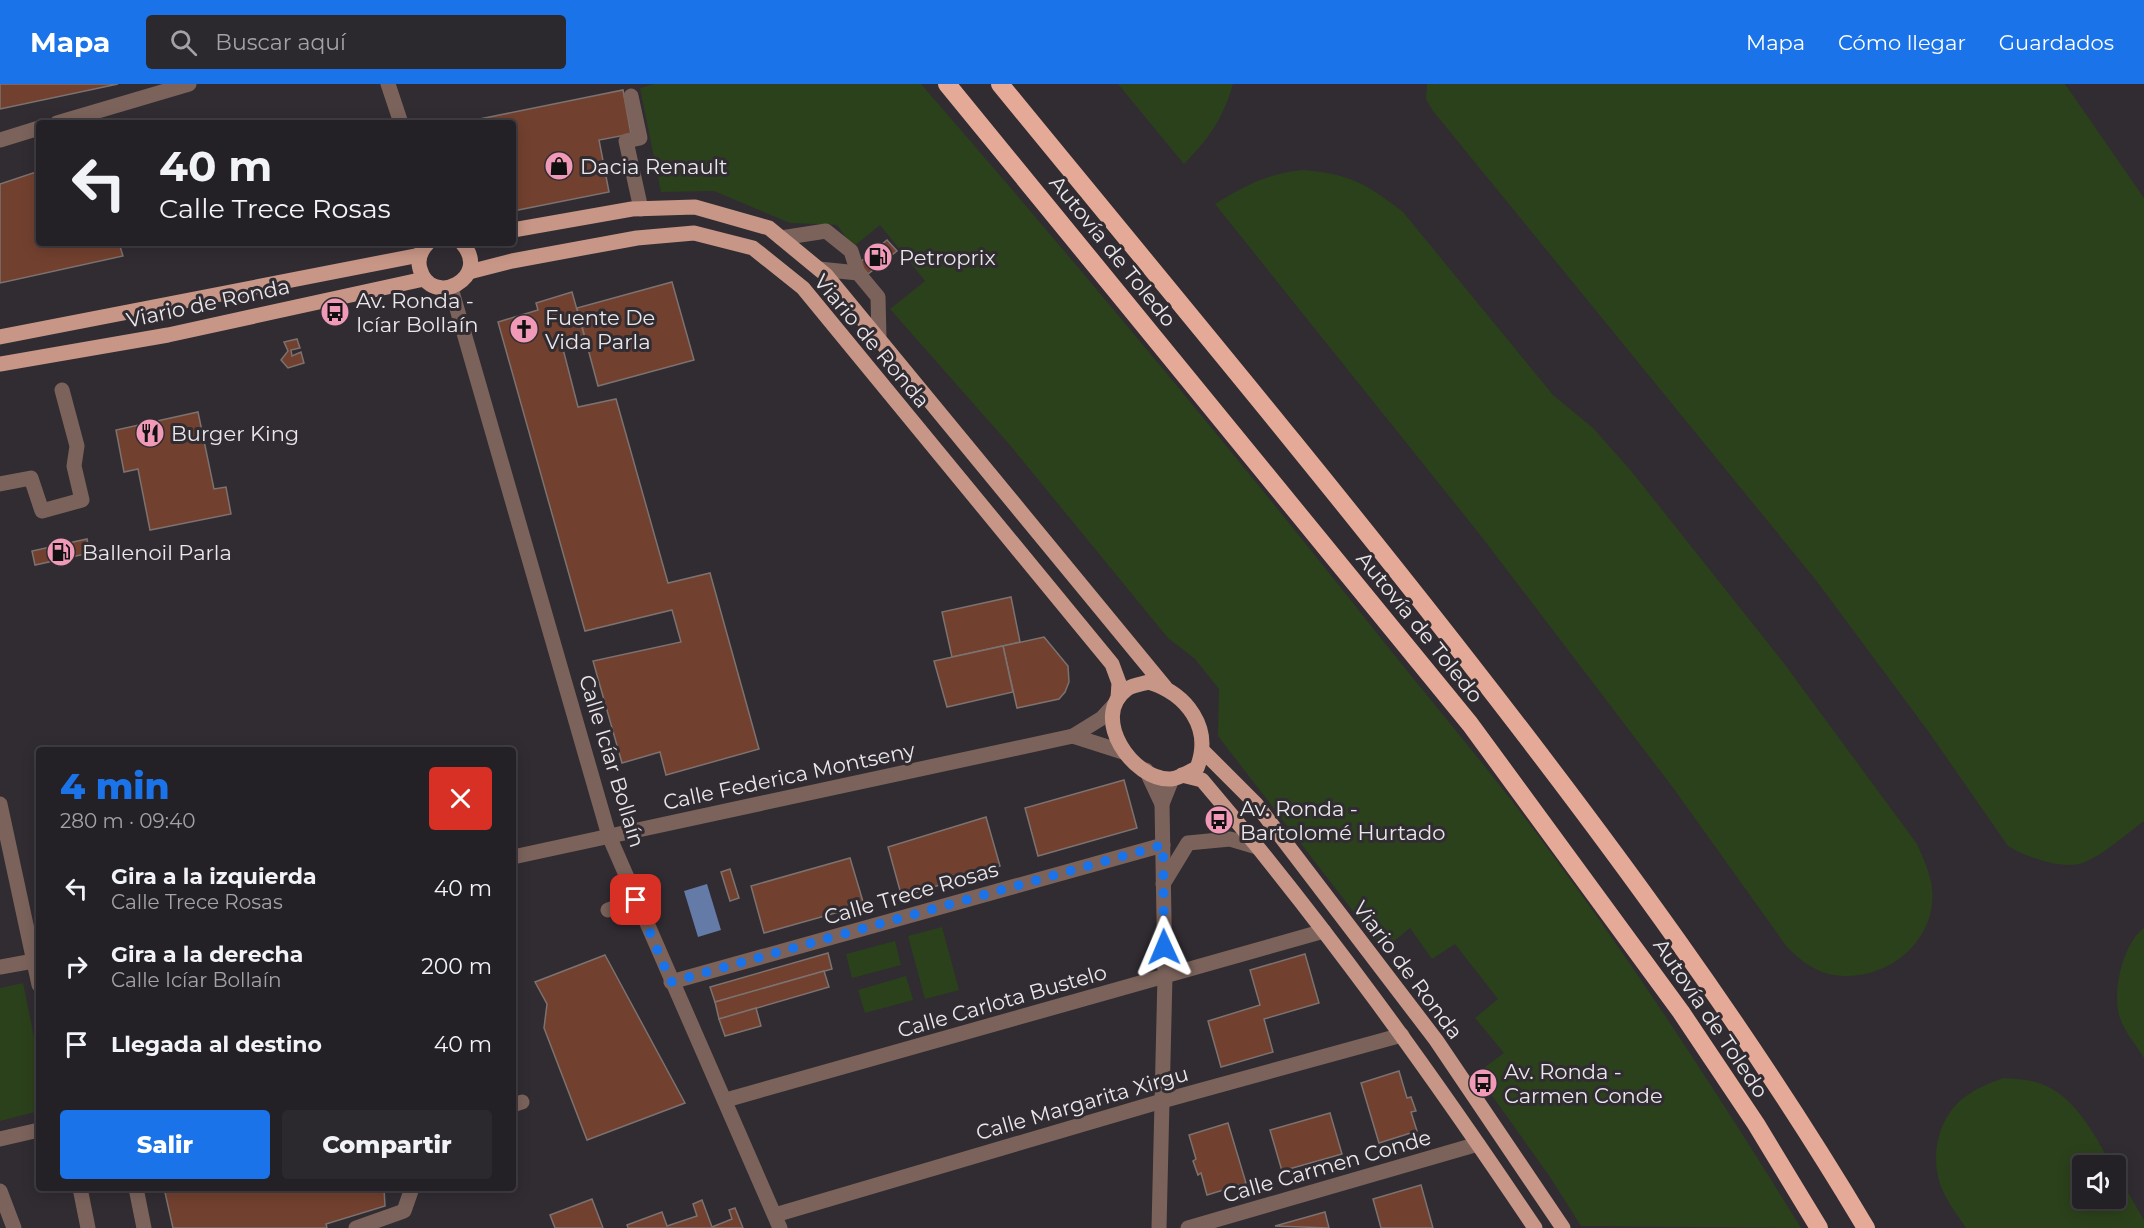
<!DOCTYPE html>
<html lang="es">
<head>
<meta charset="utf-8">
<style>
  :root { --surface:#242126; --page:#2c292e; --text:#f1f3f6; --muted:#a3a3a7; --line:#413e43; --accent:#1a73e8 }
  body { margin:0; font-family:Montserrat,sans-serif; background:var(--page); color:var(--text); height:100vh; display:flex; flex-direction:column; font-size:22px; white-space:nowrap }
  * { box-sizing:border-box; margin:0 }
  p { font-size:20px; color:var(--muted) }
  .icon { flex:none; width:33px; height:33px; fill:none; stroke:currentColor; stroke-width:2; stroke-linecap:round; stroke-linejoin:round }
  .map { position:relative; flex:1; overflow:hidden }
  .drawer { position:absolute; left:36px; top:663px; width:480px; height:444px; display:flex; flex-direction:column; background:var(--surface); border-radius:6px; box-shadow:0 3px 15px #0003,0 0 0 2px var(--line) }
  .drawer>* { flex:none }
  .banner { position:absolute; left:36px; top:36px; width:480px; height:126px; border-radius:6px; box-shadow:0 3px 15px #0003,0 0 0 2px var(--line); background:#242126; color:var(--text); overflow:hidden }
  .fabs { position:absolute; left:2072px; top:1071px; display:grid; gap:12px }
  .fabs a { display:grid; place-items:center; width:54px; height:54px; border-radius:6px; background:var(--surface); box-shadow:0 3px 15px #0003,0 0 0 2px var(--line); font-size:30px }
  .pin { position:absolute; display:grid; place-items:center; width:51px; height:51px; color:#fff; margin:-26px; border-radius:12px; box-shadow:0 3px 9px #0006 }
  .me { position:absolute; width:66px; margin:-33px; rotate:359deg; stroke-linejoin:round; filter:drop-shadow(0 0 4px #0008) }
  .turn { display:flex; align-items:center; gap:21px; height:126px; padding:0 24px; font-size:27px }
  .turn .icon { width:78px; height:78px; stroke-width:2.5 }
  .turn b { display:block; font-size:42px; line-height:51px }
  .round { display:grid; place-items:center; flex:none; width:63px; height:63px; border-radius:6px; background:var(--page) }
  .summary { display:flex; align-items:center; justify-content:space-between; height:102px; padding:0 24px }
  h1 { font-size:36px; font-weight:800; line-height:45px; color:var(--accent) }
  .button { display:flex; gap:12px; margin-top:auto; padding:12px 24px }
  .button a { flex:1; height:69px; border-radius:6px; background:var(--accent); color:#fff; font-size:24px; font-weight:800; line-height:69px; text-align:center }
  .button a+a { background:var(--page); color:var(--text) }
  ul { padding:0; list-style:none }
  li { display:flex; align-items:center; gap:18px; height:78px; padding:0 24px }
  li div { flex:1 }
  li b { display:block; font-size:22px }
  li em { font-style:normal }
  header { display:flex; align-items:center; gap:36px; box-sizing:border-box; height:84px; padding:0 30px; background:var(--accent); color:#fff }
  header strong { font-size:28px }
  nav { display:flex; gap:33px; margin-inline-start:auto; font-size:21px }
  .search { width:420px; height:54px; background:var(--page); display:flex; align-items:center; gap:15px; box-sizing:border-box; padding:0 21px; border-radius:6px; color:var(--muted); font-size:22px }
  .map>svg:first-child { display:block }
</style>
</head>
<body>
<header>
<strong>Mapa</strong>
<div class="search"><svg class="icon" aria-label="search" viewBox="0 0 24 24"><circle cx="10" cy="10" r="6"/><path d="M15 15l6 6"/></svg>Buscar aquí</div>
<nav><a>Mapa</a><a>Cómo llegar</a><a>Guardados</a></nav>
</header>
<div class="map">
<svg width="2144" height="1144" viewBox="0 0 2144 1144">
  <rect width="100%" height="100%" fill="#302c32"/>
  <g fill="#2b411b">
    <path d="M654,0H921C1069,170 1213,343 1353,519C1405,586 1460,650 1512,717C1616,853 1711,998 1801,1144L1581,1142L1550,1093L1488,1006L1495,998L1485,983L1504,969L1475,934L1498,915L1455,860L1432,875L1410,844L1383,866L1218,652L1219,605L1195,575L1168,554L1009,360L890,225L925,197L880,141L853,163L837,141L790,139L714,107L661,108L640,4Z"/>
    <path d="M1118,0H1233C1223,35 1209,54 1184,80Z"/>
    <path d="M1427,0H2065L2144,114V737C2126,750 2106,769 2085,778C2065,787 2026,773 2008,762L1928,647L1815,495L1433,27L1426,15Z"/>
    <path d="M1302,86C1351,90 1365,99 1403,128L1553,311L1593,344L1632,388L1783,578L1917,760C1923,774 1930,788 1932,804C1938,860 1881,902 1829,890C1812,886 1799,875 1787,863L1674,705L1481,452L1215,120C1248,100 1264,91 1302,86Z"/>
    <path d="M942,843L959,906L925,915L908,852Z"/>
    <path d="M2144,844V974C2136,961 2125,948 2120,934C2111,910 2123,859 2144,844Z"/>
    <path d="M895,857L901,881L852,894L846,870Z"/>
    <path d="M906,892L913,916L865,929L858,906Z"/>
    <path d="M23,899L39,977V1027L0,1037V904Z"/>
    <path d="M2003,994C2014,995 2026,995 2036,998C2074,1009 2093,1049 2112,1081L2082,1082V1114H2115V1086L2144,1136V1144H1966C1957,1130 1945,1115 1940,1100C1930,1070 1939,1031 1966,1012C1977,1004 1990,999 2003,994Z"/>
  </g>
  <path fill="#647ba8" d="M707,800L721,846L698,853L684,807Z"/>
  <g fill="#72402f" stroke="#7c726f" stroke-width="1.5">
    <path d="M0,0H118L0,25Z"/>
    <path d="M623,6L631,50L599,56L609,108L513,127V39H460Z"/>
    <path d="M39,87V159H119L123,172L0,199V100Z"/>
    <path d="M887,156L897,167L868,190L859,179Z"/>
    <path d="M672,198L694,276L598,302L577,224Z"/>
    <path d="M572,208L586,258L563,265L578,323L616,315L668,499L710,489L759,665L666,691L660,668L622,679L593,577L681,558L672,526L585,547L498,238L538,226L536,219Z"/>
    <path d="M297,255L300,264L291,266L292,272L301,268L304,279L288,284L281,276L288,267L284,258Z"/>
    <path d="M198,328L214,405L226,403L231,430L150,446L138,385L124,388L116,346Z"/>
    <path d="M87,455L90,469L35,481L32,467Z"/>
    <path d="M1011,513L1020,558L952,573L942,528Z"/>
    <path d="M1044,553L1068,582L1069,598L1065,608L1059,615L1017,624L1003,562Z"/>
    <path d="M1003,562L1013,608L947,623L934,577Z"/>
    <path d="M1124,696L1137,744L1038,772L1025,724Z"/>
    <path d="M986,733L1000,782L914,809L913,806L901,810L888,763Z"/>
    <path d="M850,774L864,821L764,849L751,802Z"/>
    <path d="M730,785L739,814L730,817L721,788Z"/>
    <path d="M828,869L832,885L715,918L710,903Z"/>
    <path d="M1305,870L1319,919L1264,935L1273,968L1221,983L1208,937L1260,921L1250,886Z"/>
    <path d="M605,871L685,1019L587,1056L544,944L547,920L535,898Z"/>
    <path d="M824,887L829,903L719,935L715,918Z"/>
    <path d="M756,924L761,942L725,952L719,935Z"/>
    <path d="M1399,987L1407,1014L1411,1013L1416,1027L1411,1028L1417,1047L1379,1059L1361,999Z"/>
    <path d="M1330,1029L1342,1070L1282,1087L1270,1046Z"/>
    <path d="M1228,1039L1246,1099L1207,1111L1201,1089L1198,1091L1193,1077L1196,1075L1189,1051Z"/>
    <path d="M1421,1101L1433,1144H1381L1373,1115Z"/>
    <path d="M164,1104H384L385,1122L326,1140L327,1144H173Z"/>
    <path d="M592,1115L603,1144H555L550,1131Z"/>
    <path d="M702,1116L712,1143L732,1135L729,1126L735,1124L743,1144H628L627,1141L662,1128L667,1142L697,1132L693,1120Z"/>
    <path d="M1325,1128L1329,1144L1275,1142Z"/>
  </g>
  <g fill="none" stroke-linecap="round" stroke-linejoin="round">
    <g stroke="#7b635b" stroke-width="15">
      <path d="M388,0L401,39"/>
      <path d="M631,12L640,54L626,57L641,125"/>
      <path d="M57,39L189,0"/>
      <path d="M0,56L39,44"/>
      <path d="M781,154L826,147L851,167L858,189"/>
      <path d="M819,185L858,189L878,213L879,255"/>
      <path d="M451,204L609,752L780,1144"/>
      <path d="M0,400L31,394L42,427L82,416L74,382L77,362L62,306"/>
      <path d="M1073,652L1123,668"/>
      <path d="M1146,686L1162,720"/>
      <path d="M0,720L39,901"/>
      <path d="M513,773L1073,652L1102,634L1113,622"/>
      <path d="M1163,800L1188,759L1230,755L1257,763"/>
      <path d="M608,826L636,816"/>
      <path d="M0,883L39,876"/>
      <path d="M671,898L1163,761"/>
      <path d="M726,1016L1324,847"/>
      <path d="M513,1021L522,1018"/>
      <path d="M0,1055L39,1046"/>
      <path d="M80,1104L88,1144"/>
      <path d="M136,1104L144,1144"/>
      <path d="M0,1107L14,1144"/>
      <path d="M775,1131L1162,1017L1402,951"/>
      <path d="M356,1144L404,1127L412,1104"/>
      <path d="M1159,1144L1165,892L1162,720L1172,695"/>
      <path d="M1188,1144L1478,1060"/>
    </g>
    <g stroke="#c79686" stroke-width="15">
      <path d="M513,146L632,125L695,123L769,144L826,191L1165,603"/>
      <path d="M428,159C421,166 417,175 420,185C431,225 493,194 462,159"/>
      <path d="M469,188L512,177L637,154L694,149L753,164L803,204L1112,580L1119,599L1118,614"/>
      <path d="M0,253L420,171"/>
      <path d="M0,280L168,251L424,195"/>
      <path d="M1149,598C1187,610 1213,644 1197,684C1190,687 1180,694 1171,695C1133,697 1089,633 1127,605C1133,601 1142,600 1149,598Z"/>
      <path d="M1203,667L1256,720L1436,956L1563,1144"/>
      <path d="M1182,691L1202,696C1323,838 1431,989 1535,1144"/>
    </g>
    <g stroke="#e5aa97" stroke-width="18">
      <path d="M947,0L1470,640L1681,928L1756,1040L1819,1144"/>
      <path d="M1000,0C1157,192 1316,382 1468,577C1610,759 1748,946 1866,1144"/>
    </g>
  </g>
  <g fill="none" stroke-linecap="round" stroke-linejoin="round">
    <path stroke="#1a73e8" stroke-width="10" stroke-dasharray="0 18" d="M636,816L671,898L1163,761L1164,863"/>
  </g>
  <defs>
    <g id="shop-disc" transform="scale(1.5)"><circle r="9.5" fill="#f09ab7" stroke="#302c32"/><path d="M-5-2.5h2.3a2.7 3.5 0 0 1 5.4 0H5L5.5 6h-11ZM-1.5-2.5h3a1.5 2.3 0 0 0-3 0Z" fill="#111"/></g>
    <g id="fuel-disc" transform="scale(1.5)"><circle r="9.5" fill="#f09ab7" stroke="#302c32"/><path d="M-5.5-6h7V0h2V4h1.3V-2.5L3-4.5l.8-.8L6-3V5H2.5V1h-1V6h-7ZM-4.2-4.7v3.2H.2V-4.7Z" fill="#111"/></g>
    <g id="bus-disc" transform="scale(1.5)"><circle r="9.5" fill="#f09ab7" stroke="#302c32"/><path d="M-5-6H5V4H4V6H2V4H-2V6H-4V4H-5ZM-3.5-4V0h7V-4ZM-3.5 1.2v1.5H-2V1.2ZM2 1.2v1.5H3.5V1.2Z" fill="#111"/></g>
    <g id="church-disc" transform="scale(1.5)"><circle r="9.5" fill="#f09ab7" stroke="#302c32"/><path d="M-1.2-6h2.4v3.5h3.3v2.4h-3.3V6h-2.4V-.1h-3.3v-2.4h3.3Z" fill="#111"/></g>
    <g id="restaurant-disc" transform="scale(1.5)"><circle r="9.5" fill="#f09ab7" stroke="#302c32"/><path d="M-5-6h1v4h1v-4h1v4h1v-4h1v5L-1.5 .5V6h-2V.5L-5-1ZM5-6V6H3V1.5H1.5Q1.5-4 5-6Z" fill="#111"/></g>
  </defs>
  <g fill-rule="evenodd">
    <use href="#shop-disc" x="559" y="82"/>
    <use href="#fuel-disc" x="878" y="173"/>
    <use href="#bus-disc" x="335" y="228"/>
    <use href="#church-disc" x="524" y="245"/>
    <use href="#restaurant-disc" x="150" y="349"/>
    <use href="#fuel-disc" x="61" y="468"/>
    <use href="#bus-disc" x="1219" y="736"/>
    <use href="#bus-disc" x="1483" y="999"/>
  </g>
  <g text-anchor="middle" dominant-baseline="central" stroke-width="6" stroke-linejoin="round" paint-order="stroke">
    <g font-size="21" fill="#eae7eb" stroke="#302c32" text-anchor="start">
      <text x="580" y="82">Dacia Renault</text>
      <text x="899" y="173">Petroprix</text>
      <text x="356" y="216">Av. Ronda -<tspan x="356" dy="24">Icíar Bollaín</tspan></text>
      <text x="545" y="233">Fuente De<tspan x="545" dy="24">Vida Parla</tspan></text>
      <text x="171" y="349">Burger King</text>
      <text x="82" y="468">Ballenoil Parla</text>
      <text x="1240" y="724">Av. Ronda -<tspan x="1240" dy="24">Bartolomé Hurtado</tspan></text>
      <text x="1504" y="987">Av. Ronda -<tspan x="1504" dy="24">Carmen Conde</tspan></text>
    </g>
    <g font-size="21" fill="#eae7eb" stroke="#302c32">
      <text transform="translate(1113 167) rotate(51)">Autovía de Toledo</text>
      <text transform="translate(208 219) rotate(-12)">Viario de Ronda</text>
      <text transform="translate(872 257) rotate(50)">Viario de Ronda</text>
      <text transform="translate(1420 543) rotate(51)">Autovía de Toledo</text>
      <text transform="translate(612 677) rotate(73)">Calle Icíar Bollaín</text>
      <text transform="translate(789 692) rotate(-12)">Calle Federica Montseny</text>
      <text transform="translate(911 809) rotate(-16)">Calle Trece Rosas</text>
      <text transform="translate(1408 886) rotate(53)">Viario de Ronda</text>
      <text transform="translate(1002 917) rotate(-16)">Calle Carlota Bustelo</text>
      <text transform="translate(1711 934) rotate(56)">Autovía de Toledo</text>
      <text transform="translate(1082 1019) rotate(-16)">Calle Margarita Xirgu</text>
      <text transform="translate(1327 1082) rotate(-16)">Calle Carmen Conde</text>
    </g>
  </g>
</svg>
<div class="fabs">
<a><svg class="icon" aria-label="sound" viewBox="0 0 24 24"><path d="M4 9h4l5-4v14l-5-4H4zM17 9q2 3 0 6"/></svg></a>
</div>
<div class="pin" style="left:636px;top:816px;background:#d93025"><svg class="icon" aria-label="arrive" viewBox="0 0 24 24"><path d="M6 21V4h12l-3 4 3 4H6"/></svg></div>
<svg class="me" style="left:1164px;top:863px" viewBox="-20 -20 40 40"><path d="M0-17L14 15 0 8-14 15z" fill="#1a73e8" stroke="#fff" stroke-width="4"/></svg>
<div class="banner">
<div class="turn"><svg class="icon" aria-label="left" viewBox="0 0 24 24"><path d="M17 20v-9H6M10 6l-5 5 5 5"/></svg><div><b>40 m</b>Calle Trece Rosas</div></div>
</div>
<section class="drawer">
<div class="summary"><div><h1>4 min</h1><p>280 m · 09:40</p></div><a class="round" style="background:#d93025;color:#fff"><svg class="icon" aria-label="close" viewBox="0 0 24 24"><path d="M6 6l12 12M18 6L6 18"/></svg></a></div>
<ul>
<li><svg class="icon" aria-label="left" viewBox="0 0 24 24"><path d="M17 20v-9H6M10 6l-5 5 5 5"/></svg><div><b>Gira a la izquierda</b><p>Calle Trece Rosas</p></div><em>40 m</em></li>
<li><svg class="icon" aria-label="right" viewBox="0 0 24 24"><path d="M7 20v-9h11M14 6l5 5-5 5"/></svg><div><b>Gira a la derecha</b><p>Calle Icíar Bollaín</p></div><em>200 m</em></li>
<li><svg class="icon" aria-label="arrive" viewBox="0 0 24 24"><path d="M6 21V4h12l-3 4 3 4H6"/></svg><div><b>Llegada al destino</b></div><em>40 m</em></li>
</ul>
<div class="button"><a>Salir</a><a>Compartir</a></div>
</section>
</div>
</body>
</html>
